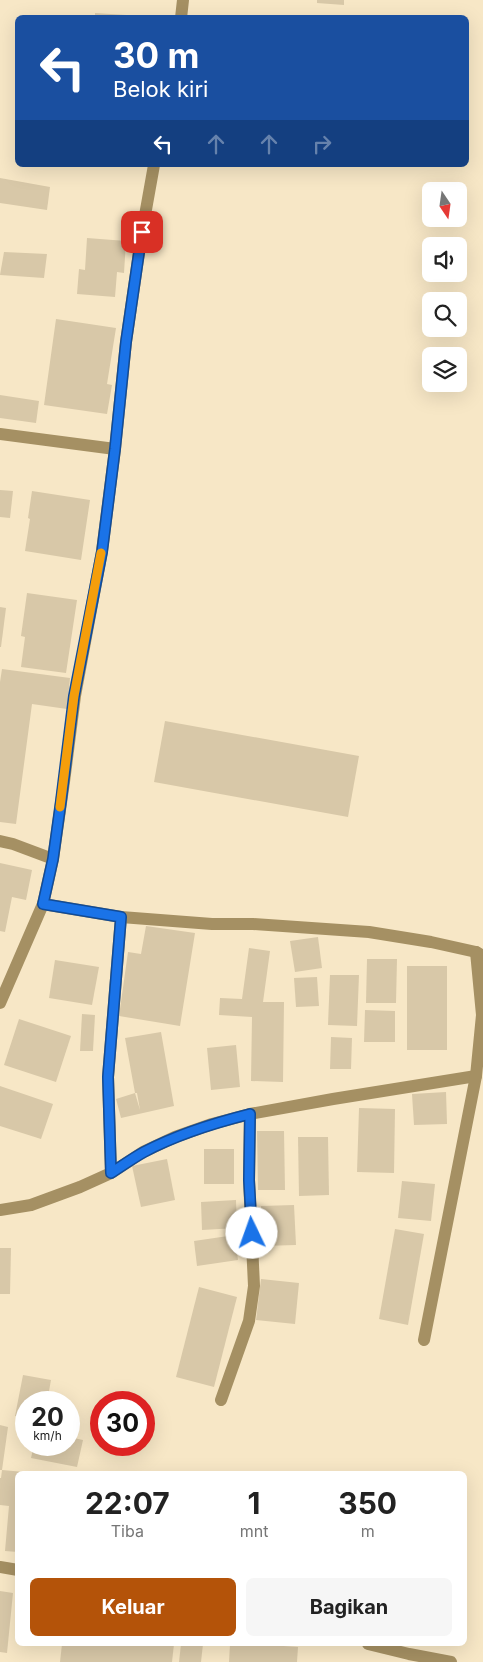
<!DOCTYPE html>
<html lang="id">
<head>
<meta charset="utf-8">
<style>
  :root { --surface:#fff; --page:#f6f6f6; --text:#222; --muted:#767676; --accent:#b45309 }
  body { margin:0; font-family:Inter,sans-serif; background:var(--page); color:var(--text); height:100vh; display:flex; flex-direction:column; font-size:19px; white-space:nowrap }
  * { box-sizing:border-box; margin:0 }
  p { font-size:16px; color:var(--muted) }
  .icon { flex:none; width:28px; height:28px; fill:none; stroke:currentColor; stroke-width:2; stroke-linecap:round; stroke-linejoin:round }
  .map { position:relative; flex:1; overflow:hidden }
  .panel { position:absolute; left:15px; top:1471px; width:452px; height:175px; display:flex; flex-direction:column; background:var(--surface); border-radius:8px; box-shadow:0 5px 20px #0002 }
  .panel>* { flex:none }
  .hud { position:absolute; left:15px; top:15px; width:454px; height:152px; border-radius:8px; box-shadow:0 5px 20px #0002; background:#1a4fa0; color:#fff; overflow:hidden }
  .needle { width:32px; rotate:167deg }
  .buttons { position:absolute; left:422px; top:182px; display:grid; gap:10px }
  .buttons a { display:grid; place-items:center; width:45px; height:45px; border-radius:8px; background:var(--surface); box-shadow:0 5px 20px #0002; font-size:25px }
  .speed { position:absolute; left:15px; top:1391px; display:flex; gap:10px; font-size:25px; font-weight:700; text-align:center }
  .speed>* { display:grid; place-content:center; width:65px; height:65px; border-radius:50%; background:var(--surface); box-shadow:0 5px 20px #0002; line-height:1 }
  .speed small { font-size:12px; font-weight:400 }
  .speed .limit { border:8px solid #d22; background:#fff; color:#111 }
  .pin { position:absolute; display:grid; place-items:center; width:42px; height:42px; color:#fff; margin:-21px; border-radius:10px; box-shadow:0 2px 8px #0006 }
  .me { position:absolute; width:55px; margin:-28px; rotate:357deg; stroke-linejoin:round; filter:drop-shadow(0 0 4px #0008) }
  .turn { display:flex; align-items:center; gap:18px; height:105px; padding:0 15px; font-size:22px }
  .turn .icon { width:65px; height:65px; stroke-width:2.5 }
  .turn b { display:block; font-size:35px; line-height:42px }
  .lanes { display:flex; align-items:center; height:48px; padding:0 15px; background:#0003; justify-content:center; gap:25px; direction:ltr }
  .lanes .off { opacity:.35 }
  .eta { display:flex; justify-content:space-evenly; align-items:center; height:85px; text-align:center }
  .eta b { font-size:30px; font-weight:700; line-height:35px }
  .primary-button { display:flex; gap:10px; margin-top:auto; padding:10px 15px }
  .primary-button a { flex:1; height:58px; border-radius:8px; background:var(--accent); color:#fff; font-size:20px; font-weight:700; line-height:58px; text-align:center }
  .primary-button a+a { background:var(--page); color:var(--text) }
  .map>svg:first-child { display:block }
</style>
</head>
<body>
<div class="map">
<svg width="483" height="1662" viewBox="0 0 483 1662">
  <rect width="100%" height="100%" fill="#f7e7c6"/>
  <g fill="#d8c8a8">
    <path d="M317,0H344V5L317,3Z"/>
    <path d="M95,13L142,16V18H95Z"/>
    <path d="M0,178L50,187L47,210L0,203Z"/>
    <path d="M87,238L126,241L124,273L117,272L115,297L77,294L79,269L85,270Z"/>
    <path d="M4,252L47,254L44,278L0,275Z"/>
    <path d="M56,319L116,328L107,384L112,385L107,414L44,405Z"/>
    <path d="M0,395L39,401L36,423L0,418Z"/>
    <path d="M0,490L13,491L10,518L0,517Z"/>
    <path d="M32,491L90,500L81,560L25,551L30,519L28,518Z"/>
    <path d="M27,593L77,600L66,673L21,667L25,637L21,636Z"/>
    <path d="M0,607L6,608L1,647H0Z"/>
    <path d="M2,669L70,678L67,709L32,704L16,824L0,822V682Z"/>
    <path d="M165,721L359,756L348,817L154,782Z"/>
    <path d="M0,863L32,870L26,900L12,897L5,932L0,931Z"/>
    <path d="M146,926L195,933L180,1026L119,1016L128,952L141,954Z"/>
    <path d="M318,937L322,968L295,972L290,941Z"/>
    <path d="M249,948L270,951L263,1002H253H284L283,1082L251,1081L252,1017L219,1015L220,998L242,999Z"/>
    <path d="M367,959H397L396,1003H366Z"/>
    <path d="M55,960L99,967L92,1005L49,998Z"/>
    <rect x="407" y="966" width="40" height="84"/>
    <path d="M330,975H359L357,1026L328,1025Z"/>
    <path d="M317,977L319,1006L296,1007L294,978Z"/>
    <path d="M365,1010L395,1011V1042H364Z"/>
    <path d="M82,1014L95,1015L93,1051H80Z"/>
    <path d="M19,1019L71,1036L56,1082L4,1065Z"/>
    <path d="M161,1032L174,1106L121,1118L116,1099L135,1093L140,1110L137,1093H135L125,1038Z"/>
    <path d="M331,1037L352,1038L351,1069H330Z"/>
    <path d="M236,1045L240,1087L211,1090L207,1048Z"/>
    <path d="M0,1086L53,1104L41,1139L0,1126Z"/>
    <path d="M446,1092L447,1124L414,1125L412,1094Z"/>
    <path d="M359,1108L395,1109L394,1173L357,1172Z"/>
    <path d="M257,1131H284L285,1190H258Z"/>
    <path d="M298,1137H328L329,1195L299,1196Z"/>
    <rect x="204" y="1149" width="30" height="35"/>
    <path d="M167,1159L175,1200L141,1207L132,1166Z"/>
    <path d="M402,1181L435,1184L431,1221L398,1218Z"/>
    <path d="M236,1200L237,1228L202,1230L201,1202Z"/>
    <path d="M294,1205L296,1245L262,1246L261,1206Z"/>
    <path d="M395,1229L424,1234L408,1325L379,1319Z"/>
    <path d="M235,1235L238,1260L197,1266L194,1241Z"/>
    <path d="M0,1248H11L10,1294H0Z"/>
    <path d="M261,1279L299,1283L295,1324L256,1320Z"/>
    <path d="M199,1287L237,1297L214,1387L176,1377Z"/>
    <path d="M23,1375L51,1380L47,1402H26V1418L15,1416Z"/>
    <path d="M0,1425L8,1427L2,1470L24,1472V1474H18V1552L5,1551L9,1506L0,1505V1478H1L2,1470H0Z"/>
    <path d="M69,1437L83,1440L77,1467L31,1458L34,1445H69Z"/>
    <path d="M0,1591L13,1593L7,1653L0,1652Z"/>
    <path d="M62,1644H174L172,1662H60Z"/>
    <path d="M181,1644H203L201,1662H179Z"/>
    <path d="M230,1644H269V1645L298,1647L297,1662H229Z"/>
  </g>
  <g fill="none" stroke-linecap="round" stroke-linejoin="round">
    <g stroke="#a59063" stroke-width="12">
      <path d="M181,18L183,0"/>
      <path d="M0,434L115,449"/>
      <path d="M0,841L13,844L53,859"/>
      <path d="M43,904L121,917L212,924H253L369,932L431,942L476,952L483,956"/>
      <path d="M0,1003L43,904L53,859L64,782L75,696L102,551L115,449L126,342L142,232L154,165"/>
      <path d="M111,1173L108,1077L121,917"/>
      <path d="M0,1210L31,1205L80,1187L111,1173L143,1152L175,1137L212,1124L250,1114L333,1099L476,1076"/>
      <path d="M424,1340L476,1076L482,1015L476,952"/>
      <path d="M221,1400L249,1321L254,1286L249,1180L250,1114"/>
      <path d="M0,1567L18,1570"/>
      <path d="M368,1644L409,1654L451,1662"/>
    </g>
  </g>
  <g fill="none" stroke-linecap="round" stroke-linejoin="round">
    <g stroke="#114b97" stroke-width="12">
      <path id="route" d="M142,232L126,342L115,449L102,552L74,696L61,801L53,859L43,904L121,917L108,1077L111,1173C122,1166 133,1158 144,1152C178,1134 214,1123 250,1114L249,1180L252,1233"/>
    </g>
    <use href="#route" stroke="#1a73e8" stroke-width="9"/>
    <path stroke="#f59e0b" stroke-width="9" d="M60,807L74,696L101,553"/>
  </g>
</svg>
<div class="buttons">
<a><svg class="needle" viewBox="-14 -14 28 28"><path d="M0-13l5 13h-10z" fill="#e53935"/><path d="M0 13l5-13h-10z" fill="#767676"/></svg></a>
<a><svg class="icon" aria-label="sound" viewBox="0 0 24 24"><path d="M4 9h4l5-4v14l-5-4H4zM17 9q2 3 0 6"/></svg></a>
<a><svg class="icon" aria-label="search" viewBox="0 0 24 24"><circle cx="10" cy="10" r="6"/><path d="M15 15l6 6"/></svg></a>
<a><svg class="icon" aria-label="layers" viewBox="0 0 24 24"><path d="M12 4l9 5-9 5-9-5zM3 14l9 5 9-5"/></svg></a>
</div>
<div class="speed"><div>20<small>km/h</small></div><div class="limit">30</div></div>
<div class="pin" style="left:142px;top:232px;background:#d93025"><svg class="icon" aria-label="arrive" viewBox="0 0 24 24"><path d="M6 21V4h12l-3 4 3 4H6"/></svg></div>
<svg class="me" style="left:252px;top:1233px" viewBox="-20 -20 40 40"><circle r="19" fill="#fff"/><path d="M0-13L10 11 0 6-10 11z" fill="#1a73e8"/></svg>
<div class="hud">
<div class="turn"><svg class="icon" aria-label="left" viewBox="0 0 24 24"><path d="M17 20v-9H6M10 6l-5 5 5 5"/></svg><div><b>30 m</b>Belok kiri</div></div>
<div class="lanes"><svg class="icon" aria-label="left" viewBox="0 0 24 24"><path d="M17 20v-9H6M10 6l-5 5 5 5"/></svg><svg class="icon off" aria-label="ahead" viewBox="0 0 24 24"><path d="M12 20V5M6 11l6-6 6 6"/></svg><svg class="icon off" aria-label="ahead" viewBox="0 0 24 24"><path d="M12 20V5M6 11l6-6 6 6"/></svg><svg class="icon off" aria-label="right" viewBox="0 0 24 24"><path d="M7 20v-9h11M14 6l5 5-5 5"/></svg></div>
</div>
<section class="panel">
<div class="eta">
<div><b>22:07</b><p>Tiba</p></div>
<div><b>1</b><p>mnt</p></div>
<div><b>350</b><p>m</p></div>
</div>
<div class="primary-button"><a>Keluar</a><a>Bagikan</a></div>
</section>
</div>
</body>
</html>
